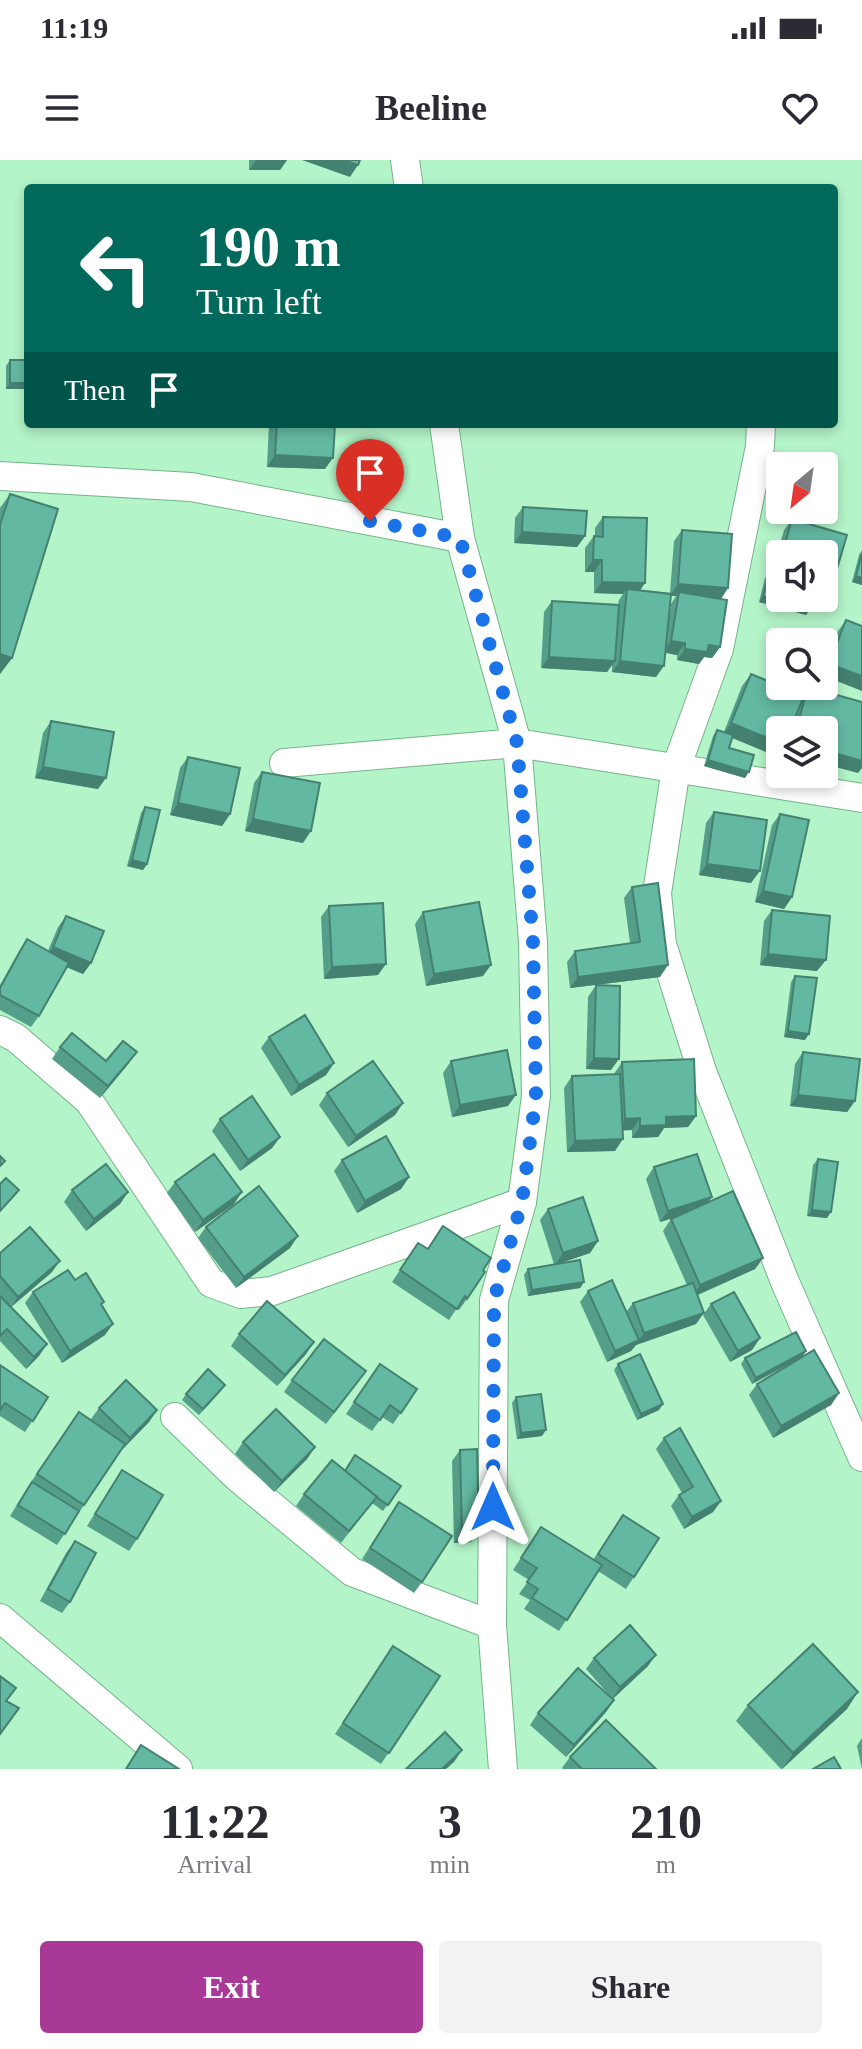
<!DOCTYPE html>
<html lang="en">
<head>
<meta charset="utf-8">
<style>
  :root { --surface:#fff; --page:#f2f2f3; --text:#2b2b33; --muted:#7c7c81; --accent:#a83996 }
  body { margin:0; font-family:"Times New Roman",serif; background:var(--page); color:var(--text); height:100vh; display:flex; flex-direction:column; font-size:30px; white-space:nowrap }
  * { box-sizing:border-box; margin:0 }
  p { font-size:26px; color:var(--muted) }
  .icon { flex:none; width:44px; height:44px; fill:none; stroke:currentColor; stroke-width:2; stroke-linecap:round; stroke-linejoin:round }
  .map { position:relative; height:1609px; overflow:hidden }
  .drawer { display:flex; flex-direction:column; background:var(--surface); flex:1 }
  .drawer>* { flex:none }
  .top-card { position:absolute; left:24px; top:24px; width:814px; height:244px; border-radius:8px; box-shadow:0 4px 12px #0003; background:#00695c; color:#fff; overflow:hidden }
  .needle { width:52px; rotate:209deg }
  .controls { position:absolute; left:766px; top:292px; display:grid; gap:16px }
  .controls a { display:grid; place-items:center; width:72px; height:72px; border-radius:8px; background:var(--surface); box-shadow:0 4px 12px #0003; font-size:40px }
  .pin { position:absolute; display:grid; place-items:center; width:68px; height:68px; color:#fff; margin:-82px -34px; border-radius:50% 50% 50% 0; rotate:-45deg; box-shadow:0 0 8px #0007 }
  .pin .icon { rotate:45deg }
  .me { position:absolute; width:88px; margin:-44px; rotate:0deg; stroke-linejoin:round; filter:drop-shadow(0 0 6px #0008) }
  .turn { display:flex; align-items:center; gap:28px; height:168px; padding:0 40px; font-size:36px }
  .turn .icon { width:104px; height:104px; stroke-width:2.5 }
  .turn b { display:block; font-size:56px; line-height:68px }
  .then { display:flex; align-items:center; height:76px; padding:0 40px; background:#0003; gap:16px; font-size:30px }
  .eta { display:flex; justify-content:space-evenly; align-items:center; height:136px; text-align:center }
  .eta b { font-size:48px; font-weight:700; line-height:56px }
  .button { display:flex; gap:16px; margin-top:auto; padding:16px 40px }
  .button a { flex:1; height:92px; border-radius:8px; background:var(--accent); color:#fff; font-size:32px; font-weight:700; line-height:92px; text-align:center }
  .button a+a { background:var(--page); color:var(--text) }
  .status { display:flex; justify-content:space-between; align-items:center; height:56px; padding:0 40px; background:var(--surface); direction:ltr }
  .status svg { height:22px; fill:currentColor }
  header { display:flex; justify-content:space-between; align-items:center; height:104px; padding:0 40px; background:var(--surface); font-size:36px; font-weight:700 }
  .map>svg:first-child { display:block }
</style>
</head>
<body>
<div class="status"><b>11:19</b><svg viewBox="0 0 49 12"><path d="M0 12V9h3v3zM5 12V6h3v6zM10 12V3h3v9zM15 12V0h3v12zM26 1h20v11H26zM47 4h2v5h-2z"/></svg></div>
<header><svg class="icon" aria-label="menu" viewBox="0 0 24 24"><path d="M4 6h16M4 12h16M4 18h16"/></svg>Beeline<svg class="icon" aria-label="heart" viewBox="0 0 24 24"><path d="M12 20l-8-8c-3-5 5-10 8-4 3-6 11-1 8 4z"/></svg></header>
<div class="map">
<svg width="862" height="1609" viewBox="0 0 862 1609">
  <rect width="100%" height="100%" fill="#b3f4c8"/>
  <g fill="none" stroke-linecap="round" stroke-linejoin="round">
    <g stroke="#75b48b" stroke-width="30">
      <g id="minor">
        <path d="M405,0L409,28"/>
        <path d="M444,264L460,378L517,583L533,782L536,936L522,1042L494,1140L492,1465L503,1609"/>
        <path d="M761,264L760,286L719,489L676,608L657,733L662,784L702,911L785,1122L862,1297"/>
        <path d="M0,316L191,327L460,378"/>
        <path d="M284,603L517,583L862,638"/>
        <path d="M0,870L16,878L89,941L211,1123L241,1134L272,1131L522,1042"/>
        <path d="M175,1257L238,1318L352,1412L492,1465"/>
        <path d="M0,1458L178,1609"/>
      </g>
    </g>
    <use href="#minor" stroke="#fff" stroke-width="28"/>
  </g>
  <g fill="#559e8a" fill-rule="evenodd">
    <path d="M249,0H287L280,10H249Z"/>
    <path d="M10,200H28V229H6V206Z"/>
    <path d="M269,264H335L325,309L267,307Z"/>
    <path d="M10,334L12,498L0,514V348Z"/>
    <path d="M523,347L585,376L577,387L514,383L515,358Z"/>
    <path d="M603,357L640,430L670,433L674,381L682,370L728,428L721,439L720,487L712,498L704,497L699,504L677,500V495L665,493L656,517L612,512V505L607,512L541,508L544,452L552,441L618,445L619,440L623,434L594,433V412H585V388L594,376L595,377V368ZM670,436H676L671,444L668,463Z"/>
    <path d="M792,359L847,375L836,412L828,423L824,422V394H780V410L773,408L784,370Z"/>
    <path d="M862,390V425L852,422L859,395Z"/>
    <path d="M770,412L810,449L806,455L759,442L765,418Z"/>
    <path d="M846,460L824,516V507L838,471Z"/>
    <path d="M751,514L802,535L808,527L858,613L824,570H791L792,564L776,596L732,578L729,588L745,618L704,606L713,576L717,570L724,572L742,526Z"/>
    <path d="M51,561L98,629L35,618L43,573Z"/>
    <path d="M188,597L230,654L222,666L170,655L180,608Z"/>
    <path d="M262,612L303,683L245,671L254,623Z"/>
    <path d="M145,647L147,704L143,710L127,706L141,653Z"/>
    <path d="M714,652L751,723L699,715L706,663Z"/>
    <path d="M780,654L792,737L784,749L755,742L772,665Z"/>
    <path d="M632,727L660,817L570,828L567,802L575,791L630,783L624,738Z"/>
    <path d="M329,746L378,815L324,819L321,757Z"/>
    <path d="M772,750L817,811L760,805L764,761Z"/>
    <path d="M423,752L483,816L426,826L415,764Z"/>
    <path d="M66,756L91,803L83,814L66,807L39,856L31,867L0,850V825L19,791L27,779L48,791L58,767Z"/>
    <path d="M795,816L805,880L784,877L791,822Z"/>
    <path d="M596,825L611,910L586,909L588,837Z"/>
    <path d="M269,877L334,903L326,915L291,936L261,888Z"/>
    <path d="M60,887L106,901L129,903L100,938L52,899Z"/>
    <path d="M803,892L855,941L847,952L790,946L795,904Z"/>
    <path d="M451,901L508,946L452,957L443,913Z"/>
    <path d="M622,902L696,956L688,967L664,968L658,977L632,978V970H622L615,991L567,992L564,928L572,916L614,914Z"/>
    <path d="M327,933L403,943L395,955L348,987L319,945Z"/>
    <path d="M220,959L280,977L272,988L240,1011L212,971Z"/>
    <path d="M818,999L827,1058L807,1056L813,1005Z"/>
    <path d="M342,1000L409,1017L401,1029L357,1053L334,1011Z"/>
    <path d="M654,1007L707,1043L763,1098L755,1109L698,1135L696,1164L636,1185L631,1191L607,1202L580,1142L588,1131L626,1152L633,1143L687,1125L663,1071L671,1059L673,1058L660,1062L646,1019Z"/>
    <path d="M175,1022L234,1044L195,1072L167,1033Z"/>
    <path d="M72,1030L128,1032L120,1044L86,1071L64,1042Z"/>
    <path d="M548,1049L598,1081L590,1093L556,1104L584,1122L580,1128L528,1136L524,1115L528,1109L554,1104L540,1060Z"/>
    <path d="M206,1067L290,1088L236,1128L198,1078Z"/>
    <path d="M418,1083L427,1088L483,1110L467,1139L459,1150L457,1148L449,1160L392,1122Z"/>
    <path d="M0,1093L52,1112L11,1147L39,1196L26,1209L0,1181Z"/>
    <path d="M75,1120L102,1145L105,1175L62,1203L25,1143L33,1132Z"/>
    <path d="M711,1144L760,1178L752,1190L730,1202L703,1155Z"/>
    <path d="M239,1174L306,1194L277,1226L231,1186Z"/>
    <path d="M806,1191L802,1197L752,1224L741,1204L745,1198Z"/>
    <path d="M380,1204L417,1229L393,1264L382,1257L372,1271L346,1254Z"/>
    <path d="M618,1204L659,1250L637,1260L614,1210Z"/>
    <path d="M0,1205L48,1237L25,1272L0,1256Z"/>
    <path d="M292,1220L358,1222L326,1264L284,1232Z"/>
    <path d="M757,1224L839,1233L831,1245L773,1278L749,1235Z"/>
    <path d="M221,1231L199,1255L182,1240L186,1234Z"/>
    <path d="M516,1237L542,1276L517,1279L512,1243Z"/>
    <path d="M99,1248L157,1250L149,1262L122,1289L57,1385L10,1356L29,1325L79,1252L91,1259Z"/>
    <path d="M664,1278L721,1341L713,1352L684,1369L671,1346L679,1335L682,1333L656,1289Z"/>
    <path d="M243,1282L315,1287L307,1299L274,1332L235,1294Z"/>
    <path d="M460,1290L471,1382L454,1383L452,1301Z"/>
    <path d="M122,1310L137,1379L129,1391L87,1366Z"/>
    <path d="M344,1311L401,1326L383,1351L372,1343L341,1383L296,1346L304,1334Z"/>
    <path d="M399,1342L422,1422L414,1433L362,1399Z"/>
    <path d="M623,1355L659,1378L626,1429L598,1411L559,1471L524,1449L530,1440L519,1434L529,1420L513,1410L541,1367L593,1400Z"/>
    <path d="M75,1381L70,1442L62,1453L40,1441L66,1393Z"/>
    <path d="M393,1486L440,1516L381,1604L335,1574Z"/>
    <path d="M594,1498L648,1506L613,1539L614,1540L606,1552L566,1597L530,1565L538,1553L610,1536L586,1509Z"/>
    <path d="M748,1545L847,1549L782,1609H781L736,1561Z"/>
    <path d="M862,1578V1609L857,1586Z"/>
    <path d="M570,1597L655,1609H563L562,1608Z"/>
  </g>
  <g fill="#458171">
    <path d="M256,0H287L280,10H249Z"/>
    <path d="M302,0H343L358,5L350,17Z"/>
    <path d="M10,223H28V229H6Z"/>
    <path d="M275,295L333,298L325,309L267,307Z"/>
    <path d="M522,372L585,376L577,387L514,383Z"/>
    <path d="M780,398V410L773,408Z"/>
    <path d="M593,400H602L594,412H585Z"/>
    <path d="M824,408L836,412L828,423L824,422Z"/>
    <path d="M856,416L862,418V425L852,422Z"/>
    <path d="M602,422L645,423L637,435L627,429L623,434L594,433Z"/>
    <path d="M678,424L728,428L720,440L679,432L676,436H670Z"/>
    <path d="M763,436L810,449L806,455L759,442Z"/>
    <path d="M671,481L685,483L677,495L663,492Z"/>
    <path d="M709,485L720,487L712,498L704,497L699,504L677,500L685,489Z"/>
    <path d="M0,494L12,498L0,514Z"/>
    <path d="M549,497L615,501L607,512L541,508Z"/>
    <path d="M620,501L664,506L656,517L612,512Z"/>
    <path d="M829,504L862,516V531L824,516V511Z"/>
    <path d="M731,563L780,583V591L776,596L723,574Z"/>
    <path d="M824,590L862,601V608L858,613L824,604Z"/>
    <path d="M708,600L749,612L745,618L704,606Z"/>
    <path d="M43,607L106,618L98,629L35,618Z"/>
    <path d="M178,643L230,654L222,666L170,655Z"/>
    <path d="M253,659L311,671L303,683L245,671Z"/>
    <path d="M132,700L147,704L143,710L127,706Z"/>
    <path d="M707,704L760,711L751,723L699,715Z"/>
    <path d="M763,731L792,737L784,749L755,742Z"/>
    <path d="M53,787L91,803L83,814L45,798Z"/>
    <path d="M768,794L826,800L817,811L760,805Z"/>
    <path d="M386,804L378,815L324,819L332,807Z"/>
    <path d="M491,805L483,816L426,826L434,814Z"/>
    <path d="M668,805L660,817L570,828L578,817Z"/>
    <path d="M788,871L809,874L805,880L784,877Z"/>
    <path d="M137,892L129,903L100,938L108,926Z"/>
    <path d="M594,898L619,899L611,910L586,909Z"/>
    <path d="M334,903L326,915L291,936L299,925Z"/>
    <path d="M516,935L508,946L452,957L460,945Z"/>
    <path d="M798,935L855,941L847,952L790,946Z"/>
    <path d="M403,943L395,955L348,987L356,976Z"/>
    <path d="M696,956L688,967L664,968L658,977L632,978L640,966L666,957Z"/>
    <path d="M640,958L632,970L617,971L625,959Z"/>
    <path d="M280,977L272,988L240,1011L248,1000Z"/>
    <path d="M623,979L615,991L567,992L575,981Z"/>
    <path d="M409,1017L401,1029L357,1053L365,1041Z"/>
    <path d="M128,1032L120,1044L86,1071L94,1059Z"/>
    <path d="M242,1032L234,1044L195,1072L203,1060Z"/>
    <path d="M712,1037L704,1048L660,1062L668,1051Z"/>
    <path d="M812,1050L831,1052L827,1058L807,1056Z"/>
    <path d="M298,1076L290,1088L236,1128L244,1117Z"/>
    <path d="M598,1081L590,1093L555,1105L563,1093Z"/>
    <path d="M763,1098L755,1109L692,1137L700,1125Z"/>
    <path d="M60,1101L52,1112L10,1148L18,1137Z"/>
    <path d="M584,1122L580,1128L528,1136L532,1130Z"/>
    <path d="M704,1153L696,1164L636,1185L631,1191L607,1202L615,1191L639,1180L644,1173Z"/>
    <path d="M113,1164L105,1175L62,1203L70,1191Z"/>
    <path d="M760,1178L752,1190L730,1202L738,1191Z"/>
    <path d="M314,1182L306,1194L277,1226L285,1215Z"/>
    <path d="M47,1184L39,1196L26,1209L34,1197Z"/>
    <path d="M806,1191L802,1197L752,1224L756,1218Z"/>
    <path d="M839,1233L831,1245L773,1278L781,1266Z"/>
    <path d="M663,1244L659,1250L637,1260L641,1254Z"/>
    <path d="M157,1250L149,1262L122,1290L130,1278Z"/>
    <path d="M546,1270L542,1276L517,1279L521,1273Z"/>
    <path d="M315,1287L307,1299L274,1332L282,1321Z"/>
    <path d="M721,1341L713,1352L684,1369L692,1357Z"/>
    <path d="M462,1371H479L471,1382L454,1383Z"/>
    <path d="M656,1495L648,1506L612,1539L620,1527Z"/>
    <path d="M858,1532L847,1549L782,1609L793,1593Z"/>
    <path d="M614,1540L606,1552L566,1597L574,1585Z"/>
    <path d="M462,1590L454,1602L446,1609H442Z"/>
  </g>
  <g fill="#63b8a1" stroke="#458171" stroke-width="2">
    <path d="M343,0H360L358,5Z"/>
    <rect x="10" y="200" width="18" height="23"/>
    <path d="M277,264H335L333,298L275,295Z"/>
    <path d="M10,334L58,349L12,498L0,494V365Z"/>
    <path d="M523,347L587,351L585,376L522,372Z"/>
    <path d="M603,357L647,358L645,423L602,422V400H593L594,376L603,377Z"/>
    <path d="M792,359L847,375L836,412L824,408V394H782Z"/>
    <path d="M682,370L732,374L728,428L678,424Z"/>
    <path d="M862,393V418L856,416Z"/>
    <path d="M770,412L780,415V438H813L810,449L763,436Z"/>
    <path d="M627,429L671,434L664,506L620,501Z"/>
    <path d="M679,432L727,440L720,487L709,485L707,492L685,489V483L671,481Z"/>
    <path d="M552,441L619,445L615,501L549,497Z"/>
    <path d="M846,460L862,466V516L829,504Z"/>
    <path d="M751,514L804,536L790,570H780V583L731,563Z"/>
    <path d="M808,527L862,542V601L824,590V570H796Z"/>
    <path d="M51,561L114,572L106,618L43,607Z"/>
    <path d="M717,570L733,575L729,588L754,595L749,612L708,600Z"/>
    <path d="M188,597L240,608L230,654L178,643Z"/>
    <path d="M262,612L320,623L311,671L253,659Z"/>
    <path d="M145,647L160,650L147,704L132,700Z"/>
    <path d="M714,652L767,660L760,711L707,704Z"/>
    <path d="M780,654L809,660L792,737L763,731Z"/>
    <path d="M658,723L668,805L578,817L575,791L640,782L632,727Z"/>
    <path d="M479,742L491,805L434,814L423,752Z"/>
    <path d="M383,743L386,804L332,807L329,746Z"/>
    <path d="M772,750L830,756L826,800L768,794Z"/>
    <path d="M66,756L104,771L91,803L53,787Z"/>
    <path d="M27,779L69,803L39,856L0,835V828Z"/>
    <path d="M795,816L817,818L809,874L788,871Z"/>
    <path d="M596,825L620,826L619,899L594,898Z"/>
    <path d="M305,855L334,903L299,925L269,877Z"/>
    <path d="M72,873L106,901L123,881L137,892L108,926L60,887Z"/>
    <path d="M507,890L516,935L460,945L451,901Z"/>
    <path d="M803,892L860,899L855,941L798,935Z"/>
    <path d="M694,899L696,956L666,957V965L640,966V958L625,959L622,902Z"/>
    <path d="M373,901L403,943L356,976L327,933Z"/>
    <path d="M620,914L623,979L575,981L572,916Z"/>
    <path d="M252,936L280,977L248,1000L220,959Z"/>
    <path d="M386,976L409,1017L365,1041L342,1000Z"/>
    <path d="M214,994L242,1032L203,1060L175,1022Z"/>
    <path d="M697,994L712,1037L668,1051L654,1007Z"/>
    <path d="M0,996L5,1001L0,1006Z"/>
    <path d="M818,999L838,1002L831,1052L812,1050Z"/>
    <path d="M106,1004L128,1032L94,1059L72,1030Z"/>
    <path d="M6,1018L19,1030L0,1051V1024Z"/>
    <path d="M259,1026L298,1076L244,1117L206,1067Z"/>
    <path d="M733,1031L763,1098L700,1125L671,1059Z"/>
    <path d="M583,1037L598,1081L563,1093L548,1049Z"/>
    <path d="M443,1066L491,1098L483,1110L485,1112L467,1139L465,1136L457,1149L400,1110L418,1083L428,1089Z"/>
    <path d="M30,1067L60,1101L18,1137L0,1116V1093Z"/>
    <path d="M580,1100L584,1122L532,1130L528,1109Z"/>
    <path d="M68,1110L75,1120L86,1113L104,1142L101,1144L113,1164L70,1191L33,1132Z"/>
    <path d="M612,1120L639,1180L615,1191L588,1131Z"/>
    <path d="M693,1123L704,1153L644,1173L633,1143Z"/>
    <path d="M734,1132L760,1178L738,1191L711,1144Z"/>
    <path d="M0,1136L47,1184L34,1197L7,1169L0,1176Z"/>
    <path d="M267,1141L314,1182L285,1215L239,1174Z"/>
    <path d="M796,1172L806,1191L756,1218L745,1198Z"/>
    <path d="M324,1179L366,1211L334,1252L292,1220Z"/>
    <path d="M814,1190L839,1233L781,1266L757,1224Z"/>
    <path d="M640,1194L663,1244L641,1254L618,1204Z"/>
    <path d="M380,1204L417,1229L401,1253L390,1245L380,1260L354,1242Z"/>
    <path d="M0,1205L48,1237L33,1261L5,1243L0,1250Z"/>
    <path d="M208,1209L225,1225L203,1249L186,1234Z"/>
    <path d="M126,1220L157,1250L130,1278L99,1248Z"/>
    <path d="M541,1234L546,1270L521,1273L516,1237Z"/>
    <path d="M276,1249L315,1287L282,1321L243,1282Z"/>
    <path d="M79,1252L125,1284L84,1345L37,1314Z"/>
    <path d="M680,1268L721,1341L692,1357L679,1335L693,1327L664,1278Z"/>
    <path d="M477,1289L479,1371H462L460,1290Z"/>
    <path d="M355,1295L401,1326L388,1345L376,1337H377L345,1311Z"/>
    <path d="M332,1300L377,1337L349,1371L304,1334Z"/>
    <path d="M122,1310L163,1335L137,1379L95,1354Z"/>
    <path d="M32,1322L79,1351L65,1374L18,1345Z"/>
    <path d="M399,1342L452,1376L422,1422L370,1388Z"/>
    <path d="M623,1355L659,1378L634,1417L598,1394Z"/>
    <path d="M541,1367L602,1405L567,1460L532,1438L538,1429L527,1422L537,1408L521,1398Z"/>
    <path d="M75,1381L96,1393L70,1442L48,1429Z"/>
    <path d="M630,1465L656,1495L620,1527L594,1498Z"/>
    <path d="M813,1484L858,1532L793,1593L748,1545Z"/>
    <path d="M393,1486L440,1516L389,1593L343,1563Z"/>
    <path d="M578,1508L614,1540L574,1585L538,1553Z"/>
    <path d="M0,1516L16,1528L6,1541L19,1548L0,1574Z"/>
    <path d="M606,1560L656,1609H582L570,1597Z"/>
    <path d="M445,1572L462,1590L442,1609H406Z"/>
    <path d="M141,1585L179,1609H126Z"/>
    <path d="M834,1597L841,1609H813Z"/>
  </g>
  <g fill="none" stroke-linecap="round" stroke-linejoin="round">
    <path stroke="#1a73e8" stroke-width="14" stroke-dasharray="0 25.2" d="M370,361L460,378L517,583L533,782L536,936L522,1042L494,1140L493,1347"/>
  </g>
</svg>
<div class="controls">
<a><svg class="needle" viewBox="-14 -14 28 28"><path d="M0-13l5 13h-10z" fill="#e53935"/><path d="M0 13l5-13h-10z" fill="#7c7c81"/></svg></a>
<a><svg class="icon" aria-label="sound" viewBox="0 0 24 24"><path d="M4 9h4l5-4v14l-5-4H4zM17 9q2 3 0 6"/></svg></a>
<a><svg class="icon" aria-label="search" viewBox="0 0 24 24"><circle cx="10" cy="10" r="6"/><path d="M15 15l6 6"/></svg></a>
<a><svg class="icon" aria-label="layers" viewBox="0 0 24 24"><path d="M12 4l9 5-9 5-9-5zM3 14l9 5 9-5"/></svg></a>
</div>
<div class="pin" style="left:370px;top:361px;background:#d93025"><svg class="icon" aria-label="arrive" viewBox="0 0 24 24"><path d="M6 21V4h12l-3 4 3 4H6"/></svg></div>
<svg class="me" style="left:493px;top:1347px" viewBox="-20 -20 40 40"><path d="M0-17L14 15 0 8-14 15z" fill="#1a73e8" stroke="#fff" stroke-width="4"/></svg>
<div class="top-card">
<div class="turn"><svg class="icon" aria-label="left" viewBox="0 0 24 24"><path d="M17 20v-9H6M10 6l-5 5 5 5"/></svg><div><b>190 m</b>Turn left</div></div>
<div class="then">Then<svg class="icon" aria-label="arrive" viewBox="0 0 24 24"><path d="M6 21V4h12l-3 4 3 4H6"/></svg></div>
</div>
</div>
<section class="drawer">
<div class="eta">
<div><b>11:22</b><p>Arrival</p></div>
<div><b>3</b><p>min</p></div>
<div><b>210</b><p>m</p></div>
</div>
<div class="button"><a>Exit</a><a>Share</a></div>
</section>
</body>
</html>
